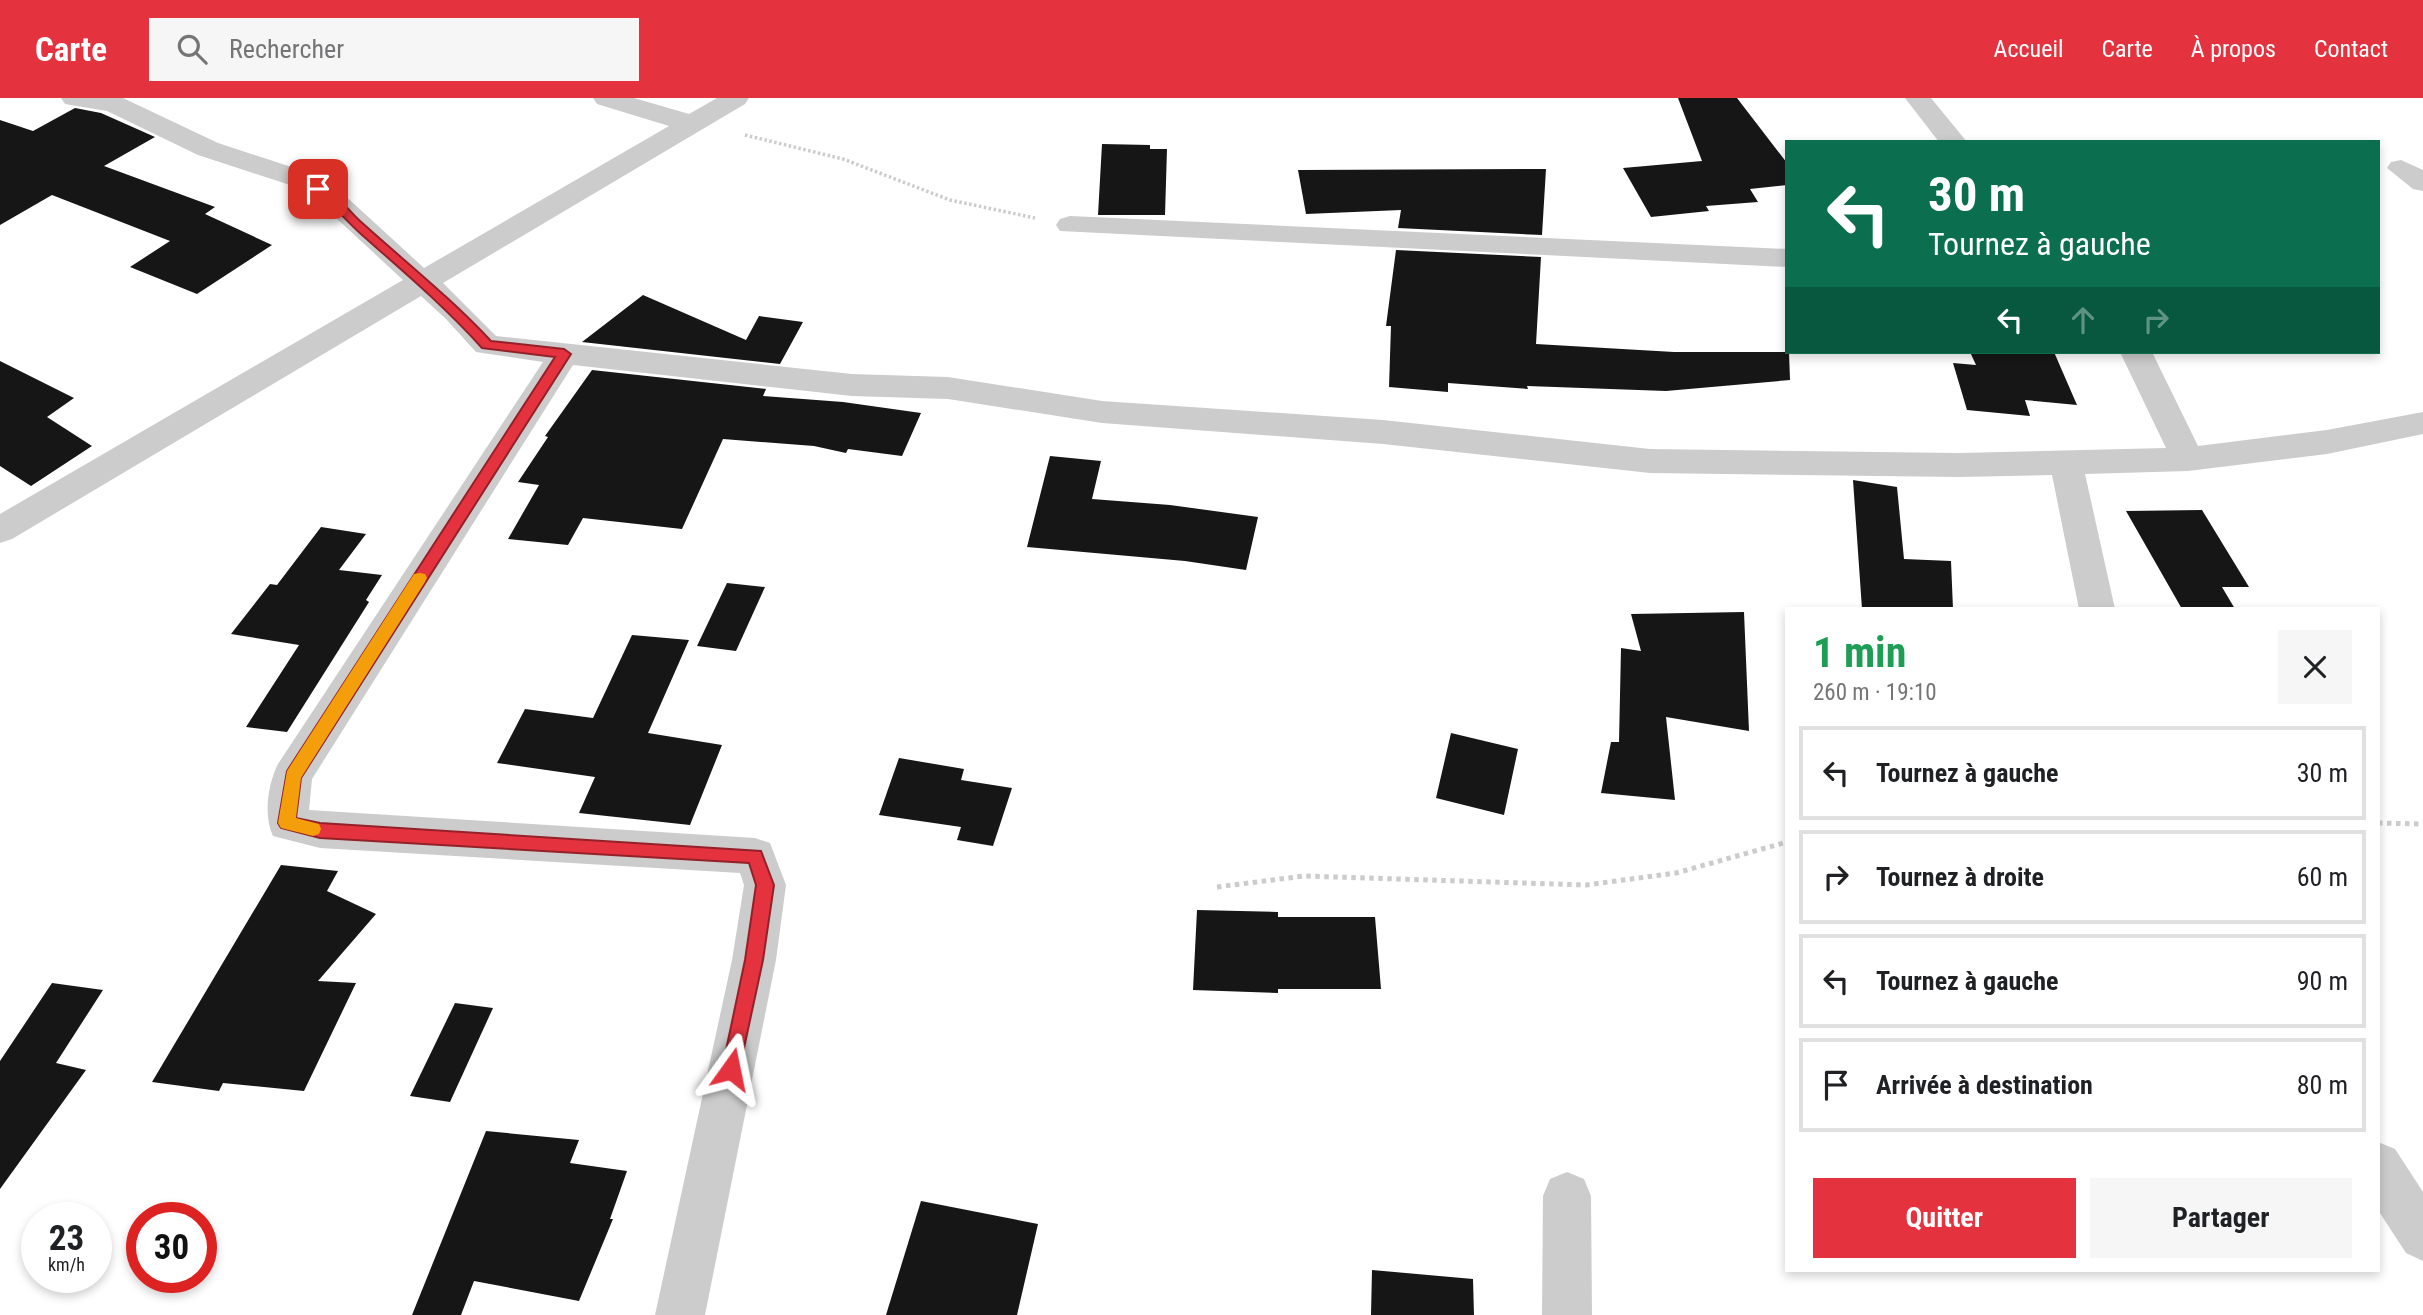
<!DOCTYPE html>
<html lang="fr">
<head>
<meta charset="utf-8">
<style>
  :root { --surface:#fff; --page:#f6f6f6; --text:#202124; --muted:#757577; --line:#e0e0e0; --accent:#e4333f }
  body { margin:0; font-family:"Roboto Condensed",sans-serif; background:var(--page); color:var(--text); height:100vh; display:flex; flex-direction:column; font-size:26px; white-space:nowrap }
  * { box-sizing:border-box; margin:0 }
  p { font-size:23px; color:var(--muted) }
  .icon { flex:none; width:38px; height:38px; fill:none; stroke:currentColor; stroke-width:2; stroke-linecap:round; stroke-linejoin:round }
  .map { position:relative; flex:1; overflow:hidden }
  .drawer { position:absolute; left:1785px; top:509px; width:595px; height:665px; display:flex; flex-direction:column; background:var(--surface); border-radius:0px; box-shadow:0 4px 10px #0003 }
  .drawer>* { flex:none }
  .guide { position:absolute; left:1785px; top:42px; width:595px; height:214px; border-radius:0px; box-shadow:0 4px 10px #0003; background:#0b6e4f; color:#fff; overflow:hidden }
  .speed { position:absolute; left:21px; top:1104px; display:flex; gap:14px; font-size:35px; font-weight:700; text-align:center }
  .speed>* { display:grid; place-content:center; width:91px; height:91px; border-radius:50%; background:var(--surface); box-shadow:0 4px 10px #0003; line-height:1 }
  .speed small { font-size:18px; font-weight:400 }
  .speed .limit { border:10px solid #d22; background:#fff; color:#111 }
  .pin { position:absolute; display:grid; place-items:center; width:60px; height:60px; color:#fff; margin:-30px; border-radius:14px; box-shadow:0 4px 10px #0006 }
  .me { position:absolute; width:77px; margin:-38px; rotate:12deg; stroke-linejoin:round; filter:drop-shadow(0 0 5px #0008) }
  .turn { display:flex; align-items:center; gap:24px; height:147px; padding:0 28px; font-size:32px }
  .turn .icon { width:91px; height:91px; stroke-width:2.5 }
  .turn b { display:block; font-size:49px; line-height:60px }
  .lanes { display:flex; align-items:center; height:66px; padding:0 28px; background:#0003; justify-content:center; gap:35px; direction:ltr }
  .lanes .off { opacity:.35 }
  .round { display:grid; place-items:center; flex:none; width:74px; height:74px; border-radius:0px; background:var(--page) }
  .summary { display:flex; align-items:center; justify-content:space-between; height:119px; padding:0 28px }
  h1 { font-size:42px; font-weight:700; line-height:52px; color:#1e9e55 }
  .cta { display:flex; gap:14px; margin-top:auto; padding:14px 28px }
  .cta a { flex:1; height:80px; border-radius:0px; background:var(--accent); color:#fff; font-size:28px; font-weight:700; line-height:80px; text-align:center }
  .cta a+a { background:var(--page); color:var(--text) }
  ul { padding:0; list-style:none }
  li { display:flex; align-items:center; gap:21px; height:94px; margin:0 14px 10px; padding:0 14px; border:4px solid var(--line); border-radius:0px }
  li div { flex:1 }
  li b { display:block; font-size:26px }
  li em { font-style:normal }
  header { display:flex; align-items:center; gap:42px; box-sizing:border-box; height:98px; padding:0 35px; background:var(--accent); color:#fff }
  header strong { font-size:33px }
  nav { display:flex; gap:38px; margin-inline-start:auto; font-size:24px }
  .search { width:490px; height:63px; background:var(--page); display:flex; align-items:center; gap:18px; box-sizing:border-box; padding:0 24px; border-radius:0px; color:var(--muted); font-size:26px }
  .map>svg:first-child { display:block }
</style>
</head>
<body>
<header>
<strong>Carte</strong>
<div class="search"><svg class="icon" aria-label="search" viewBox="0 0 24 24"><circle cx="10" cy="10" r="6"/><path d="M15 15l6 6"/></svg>Rechercher</div>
<nav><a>Accueil</a><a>Carte</a><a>À propos</a><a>Contact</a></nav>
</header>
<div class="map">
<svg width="2423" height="1217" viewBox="0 0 2423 1217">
  <rect width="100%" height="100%" fill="#fff"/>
  <g fill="#161616">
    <path d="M1678,0H1737L1787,65V87L1750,91L1758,104L1706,108L1709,113L1651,119L1623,70L1702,63Z"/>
    <path d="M75,10L101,15L155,39L104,68L215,109L205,116L272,147L197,196L130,169L170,143L52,97L0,127V22L33,33Z"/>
    <path d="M1102,46L1150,47V51H1167L1165,117H1098Z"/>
    <path d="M1546,71L1542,137L1398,130L1401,112L1306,116L1298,72Z"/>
    <path d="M1396,152L1541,159L1536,246L1674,254H1789L1790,282L1666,293L1527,288L1528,291L1448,285V294L1389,289L1391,228H1386Z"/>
    <path d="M643,197L746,242L759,218L803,224L780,266L582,244Z"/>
    <path d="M1970,254H2054L2077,307L2025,302L2030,318L1967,312L1953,265L1976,267Z"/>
    <path d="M0,263L74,300L47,319L92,348L31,388L0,368Z"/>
    <path d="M592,272L766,291L763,298L843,304L921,315L902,358L848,351L846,355L814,348L723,341L682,431L583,420L568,447L508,441L539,387L518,384L548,339L545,338Z"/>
    <path d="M1050,358L1101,363L1092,401L1170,407L1258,419L1246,472L1185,463L1027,449Z"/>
    <path d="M1853,382L1897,389L1904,461L1951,463L1953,511H1862Z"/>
    <path d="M2202,412L2249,489H2222L2235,511H2182L2126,413Z"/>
    <path d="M321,429L366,436L339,472L382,477L366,502L369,504L287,634L246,629L299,547L231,536L270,486L277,487Z"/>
    <path d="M727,485L765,489L736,553L697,548Z"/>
    <path d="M1744,514L1749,633L1666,619L1675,702L1601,695L1611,644H1619L1621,550L1641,553L1631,516Z"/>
    <path d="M632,537L689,542L648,635L722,647L690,727L579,715L595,679L497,665L525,611L593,620Z"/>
    <path d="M1451,635L1518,651L1504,717L1436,700Z"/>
    <path d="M899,660L964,671L961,682L1012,690L993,748L957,742L961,729L879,717Z"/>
    <path d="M281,767L338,773L327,793L376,816L318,883L356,885L304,993L223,985L219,993L152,984Z"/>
    <path d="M1197,812L1278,814V819H1375L1381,891H1278V895L1193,892Z"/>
    <path d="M52,885L103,892L56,965L86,972L0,1091V963Z"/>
    <path d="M455,905L493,910L450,1004L410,998Z"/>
    <path d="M486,1033L579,1042L570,1065L627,1073L610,1121H613L579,1203L474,1183L461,1217H412Z"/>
    <path d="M921,1103L1038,1126L1017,1217H886Z"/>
    <path d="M1372,1172L1473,1181L1474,1217H1371Z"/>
  </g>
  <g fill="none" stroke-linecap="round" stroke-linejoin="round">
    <path stroke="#ccc" stroke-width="3.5" stroke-dasharray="2.5 2.5" stroke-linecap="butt" d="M745,37L843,61L950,102L1035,120"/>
    <g stroke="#ccc" stroke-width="5" stroke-dasharray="4.5 4.5" stroke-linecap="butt">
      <path d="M2378,725L2423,726"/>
      <path d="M1217,789L1304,778L1586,787L1676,775L1787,744"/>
    </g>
    <g fill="#ccc" fill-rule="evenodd">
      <path d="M61,0H123L218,45L316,77L340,93L424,170L669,28L597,6L593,0H634L689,16L717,0H749L745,6L443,185L496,238L852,276L948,279L1102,303L1383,322L1650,351L1959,355L2166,350L2120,254H2152L2198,348L2327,332L2423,314V336L2327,356L2188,373L2085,376L2115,511H2079L2052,377L1959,379L1650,375L1383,346L1102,325L948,301L852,298L573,267L312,681L309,712L755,740L770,745L786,787L776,862L705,1217H655L732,862L744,787L740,775L320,750L273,738C263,717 268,686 278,666L543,264L476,254L446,221L421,198L12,441L0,445V416L403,182L320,105L296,89L198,57L107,13L65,6Z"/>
      <path d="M1905,0H1931L1967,44H1939Z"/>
      <path d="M2401,62L2423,72V93L2413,91L2387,70L2391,64Z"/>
      <path d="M1070,118L1787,151V169L1060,133L1056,127L1060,121Z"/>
      <path d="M2378,1044L2395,1051L2423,1094V1163L2406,1155L2378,1112Z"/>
      <path d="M1567,1074L1584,1081L1591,1098L1592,1217H1542L1543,1098L1550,1081Z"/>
    </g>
  </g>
  <path fill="#e4333f" stroke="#942129" stroke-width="2" d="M318,88C336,93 346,110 359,122C403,162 450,199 491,243L564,251L571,256L301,680L296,720L320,725L761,753L774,787L763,862L738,978L731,980L725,978L722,971L745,862L756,787L749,765L320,740L281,730L278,725L287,673L555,259L482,250C445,209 404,174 362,137C346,123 332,105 314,93V89Z"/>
  <path fill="#f59e0b" d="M420,475L425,476L427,480L425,484L301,680L296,720L319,726L321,731L319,736L313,738L281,730L278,725L287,673L414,476Z"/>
</svg>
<div class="speed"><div>23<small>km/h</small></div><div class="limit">30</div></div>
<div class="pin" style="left:318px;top:91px;background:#d93025"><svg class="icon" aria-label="arrive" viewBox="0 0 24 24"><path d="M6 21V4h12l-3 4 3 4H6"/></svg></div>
<svg class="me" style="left:731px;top:971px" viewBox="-20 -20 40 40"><path d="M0-17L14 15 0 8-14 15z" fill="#e4333f" stroke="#fff" stroke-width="4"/></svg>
<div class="guide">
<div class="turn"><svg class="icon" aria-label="left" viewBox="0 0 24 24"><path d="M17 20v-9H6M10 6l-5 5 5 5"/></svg><div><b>30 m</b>Tournez à gauche</div></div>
<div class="lanes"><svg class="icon" aria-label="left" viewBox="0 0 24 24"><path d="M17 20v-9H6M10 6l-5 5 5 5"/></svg><svg class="icon off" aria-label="ahead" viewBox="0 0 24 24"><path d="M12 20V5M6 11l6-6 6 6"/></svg><svg class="icon off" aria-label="right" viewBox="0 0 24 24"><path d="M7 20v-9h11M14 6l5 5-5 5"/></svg></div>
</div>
<section class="drawer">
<div class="summary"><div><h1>1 min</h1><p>260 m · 19:10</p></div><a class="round"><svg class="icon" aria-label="close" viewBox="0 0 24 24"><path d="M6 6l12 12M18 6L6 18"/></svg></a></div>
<ul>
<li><svg class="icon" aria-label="left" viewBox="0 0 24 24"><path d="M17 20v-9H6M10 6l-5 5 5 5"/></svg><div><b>Tournez à gauche</b></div><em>30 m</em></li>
<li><svg class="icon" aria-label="right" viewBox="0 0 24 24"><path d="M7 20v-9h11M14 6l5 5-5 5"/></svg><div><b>Tournez à droite</b></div><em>60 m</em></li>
<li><svg class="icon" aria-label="left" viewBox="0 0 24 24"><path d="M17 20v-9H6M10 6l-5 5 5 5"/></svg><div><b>Tournez à gauche</b></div><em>90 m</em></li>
<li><svg class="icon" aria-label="arrive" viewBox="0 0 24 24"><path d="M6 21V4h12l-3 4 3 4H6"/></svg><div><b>Arrivée à destination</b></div><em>80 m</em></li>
</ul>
<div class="cta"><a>Quitter</a><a>Partager</a></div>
</section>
</div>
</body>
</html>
